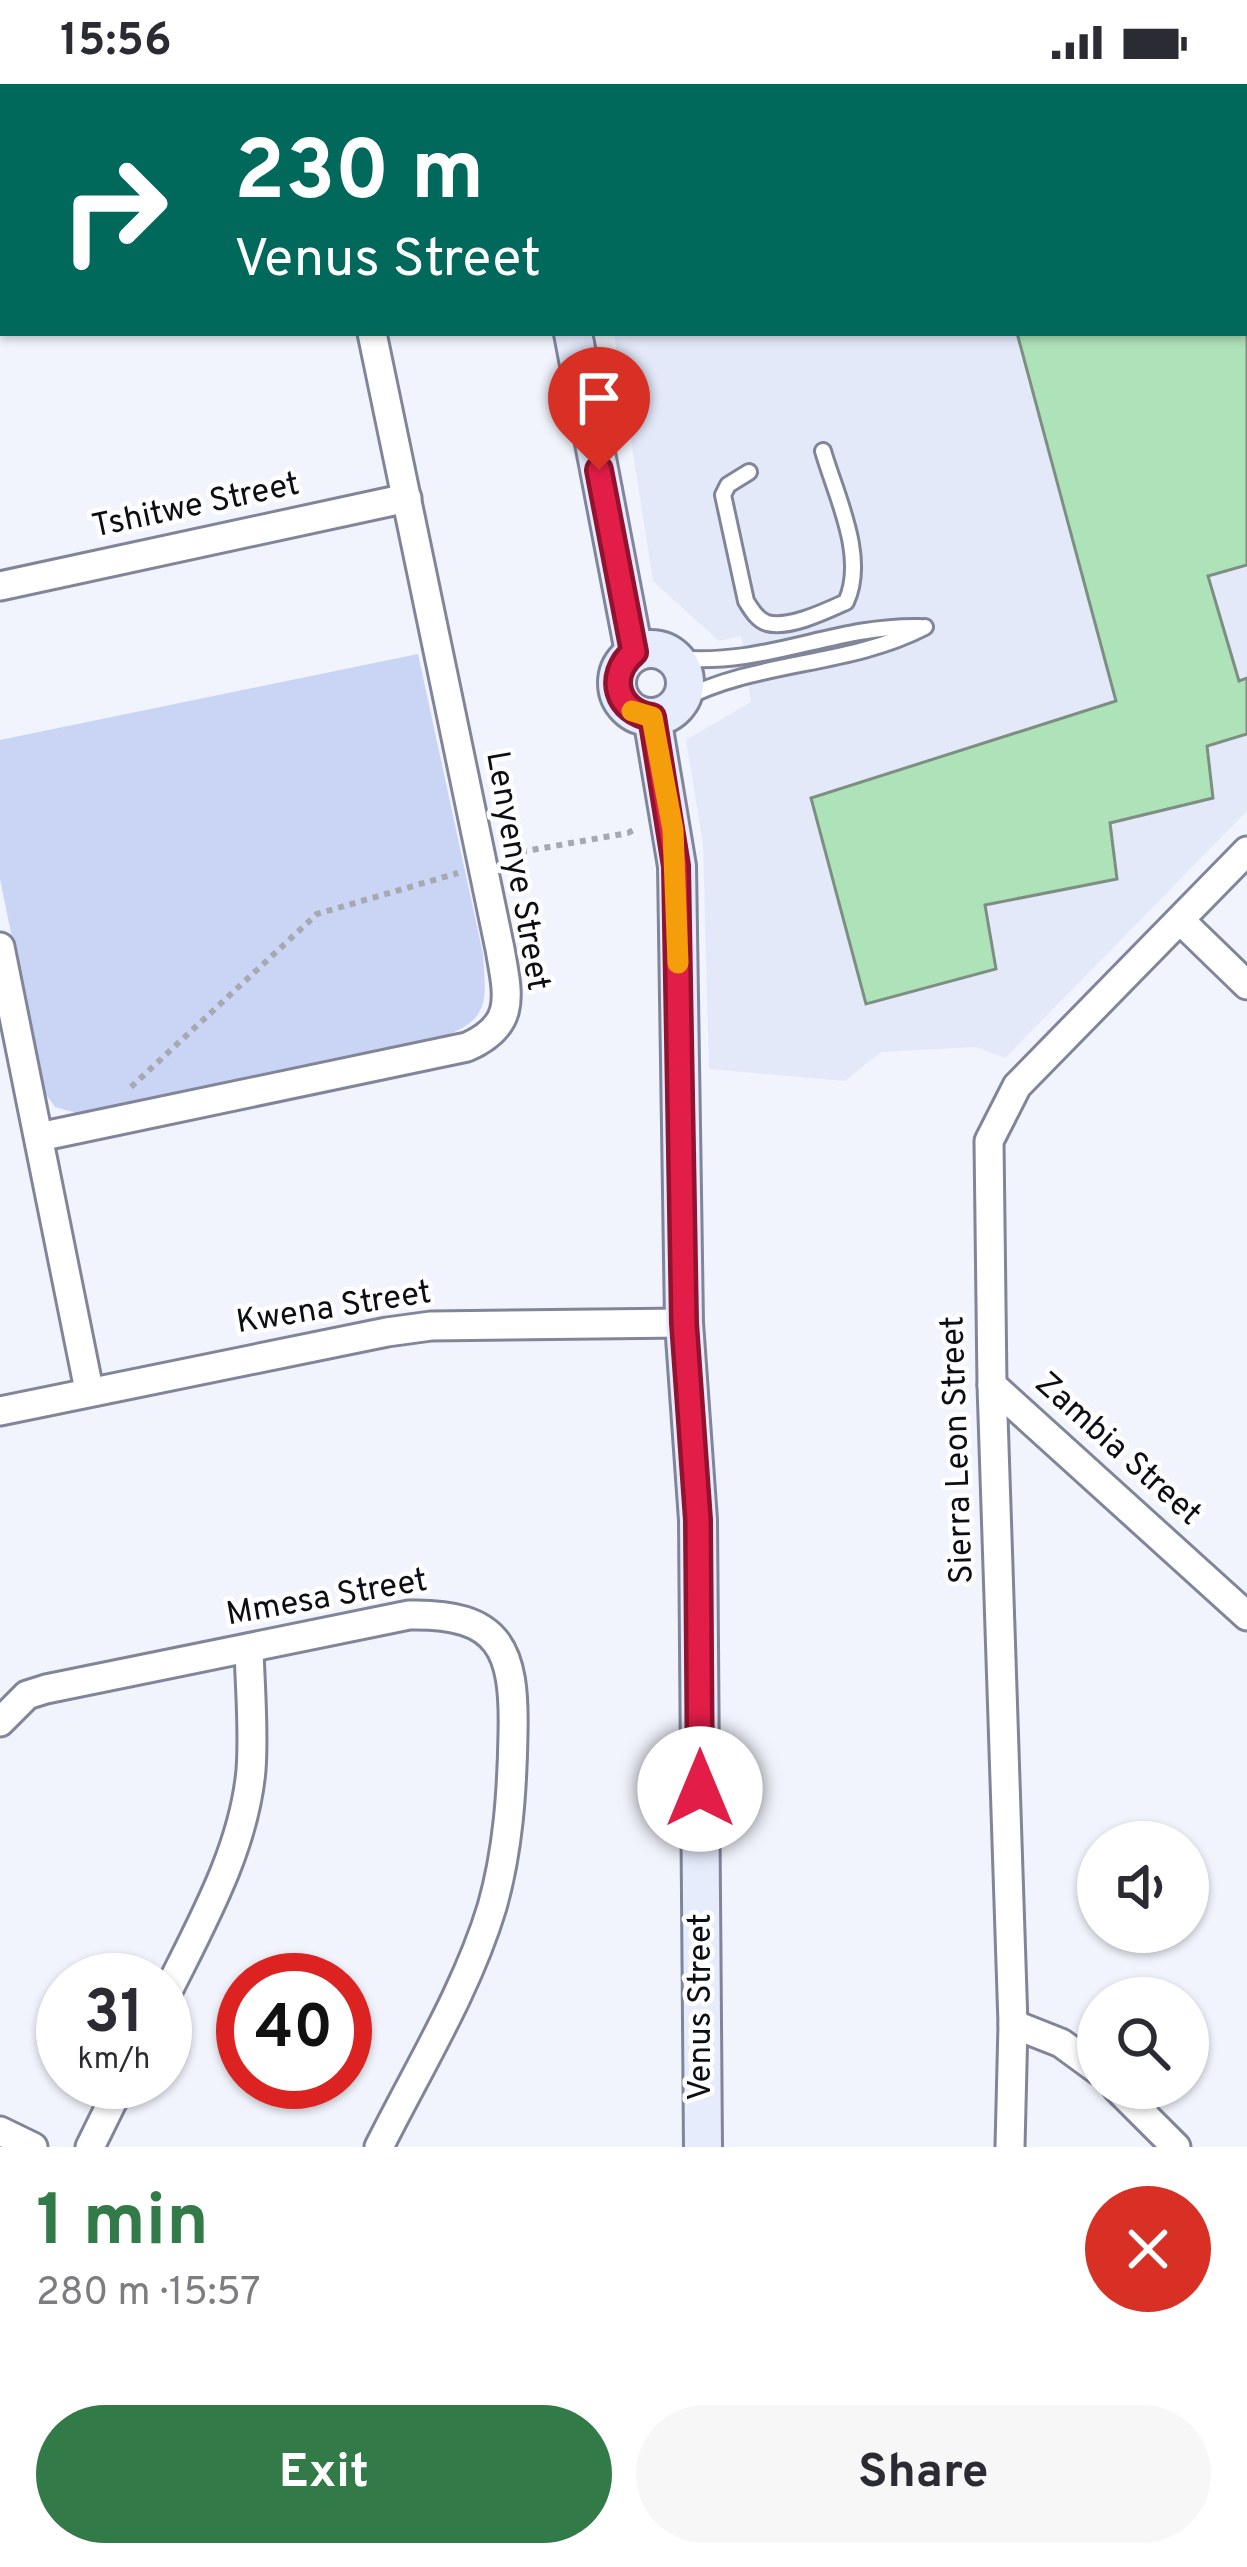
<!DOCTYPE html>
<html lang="en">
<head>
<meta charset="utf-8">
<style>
  :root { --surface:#fff; --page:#f7f7f7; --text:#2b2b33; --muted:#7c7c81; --accent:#327a47 }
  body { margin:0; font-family:Overpass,sans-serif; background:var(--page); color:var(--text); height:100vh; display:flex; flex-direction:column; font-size:45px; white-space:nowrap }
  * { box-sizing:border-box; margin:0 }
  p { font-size:39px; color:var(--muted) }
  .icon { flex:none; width:66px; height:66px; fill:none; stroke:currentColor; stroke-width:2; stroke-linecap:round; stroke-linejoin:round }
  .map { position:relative; height:2063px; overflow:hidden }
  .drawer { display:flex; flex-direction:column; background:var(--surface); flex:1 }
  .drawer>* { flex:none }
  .guide { position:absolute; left:0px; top:0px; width:1248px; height:252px; box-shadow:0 3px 9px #0004; background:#00695c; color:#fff; overflow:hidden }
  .fabs { position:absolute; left:1077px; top:1737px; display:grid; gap:24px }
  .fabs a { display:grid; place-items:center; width:132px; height:132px; border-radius:50%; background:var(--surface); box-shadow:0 3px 9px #0004; font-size:60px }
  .speed { position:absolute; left:36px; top:1869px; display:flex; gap:24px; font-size:60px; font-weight:700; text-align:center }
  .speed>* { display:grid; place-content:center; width:156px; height:156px; border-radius:50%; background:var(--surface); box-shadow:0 3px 9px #0004; line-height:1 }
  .speed small { font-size:30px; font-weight:400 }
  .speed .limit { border:18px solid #d22; background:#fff; color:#111 }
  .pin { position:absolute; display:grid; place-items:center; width:102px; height:102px; color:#fff; margin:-123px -51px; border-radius:50% 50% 50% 0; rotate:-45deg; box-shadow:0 0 12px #0007 }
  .pin .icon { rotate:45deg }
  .me { position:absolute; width:132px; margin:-66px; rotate:0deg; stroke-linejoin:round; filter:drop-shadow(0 0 9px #0008) }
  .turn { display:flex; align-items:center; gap:42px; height:252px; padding:0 36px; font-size:54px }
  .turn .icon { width:156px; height:156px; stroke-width:2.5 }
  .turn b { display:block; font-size:84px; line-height:102px }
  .round { display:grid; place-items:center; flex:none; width:126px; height:126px; border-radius:63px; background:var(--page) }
  .summary { display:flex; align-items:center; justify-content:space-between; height:204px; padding:0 36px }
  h1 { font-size:72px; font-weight:700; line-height:90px; color:var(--accent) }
  .button { display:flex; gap:24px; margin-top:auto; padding:24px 36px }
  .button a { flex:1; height:138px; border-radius:72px; background:var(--accent); color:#fff; font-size:48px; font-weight:700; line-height:138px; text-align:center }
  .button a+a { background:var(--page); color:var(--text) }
  .status { display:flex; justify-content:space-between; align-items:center; height:84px; padding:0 60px; background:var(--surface); direction:ltr }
  .status svg { height:33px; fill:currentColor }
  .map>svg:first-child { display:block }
</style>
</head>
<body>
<div class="status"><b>15:56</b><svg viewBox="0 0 49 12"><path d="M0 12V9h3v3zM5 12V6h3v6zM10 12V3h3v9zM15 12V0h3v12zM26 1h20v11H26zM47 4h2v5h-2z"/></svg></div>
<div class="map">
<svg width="1247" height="2063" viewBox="0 0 1247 2063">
  <rect width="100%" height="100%" fill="#f1f4fc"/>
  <path fill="#e4e9fa" d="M652,0H1247V727L1005,974L976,963L881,968L845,997L709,985L703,760L686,656L751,618L741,552L719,557L653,497L614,249H1245V3Z"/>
  <path fill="#cad4f5" d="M418,570L483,870C486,919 491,935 440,954L77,1029L55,1023L43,1006L0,795V656Z"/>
  <g fill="#aee2b9" stroke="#7d8f81" stroke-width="3">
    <path d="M791,0H1076L1077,3H780Z"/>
    <path d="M1247,179V481L1208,492L1239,597L1247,594V650L1207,662L1213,714L1110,739L1117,795L985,821L996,885L866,920L811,714L1116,617L1017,249H1245Z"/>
  </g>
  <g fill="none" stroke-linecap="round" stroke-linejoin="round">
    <g stroke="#808599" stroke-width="20">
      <g id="lane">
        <path d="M749,388L728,401L723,411L746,517C751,525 757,536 767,539C789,545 826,527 846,518C867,473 836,412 823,367"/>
        <path d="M675,574C767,583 833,541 920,543"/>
        <path d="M681,616C757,576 848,583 925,543"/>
      </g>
    </g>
    <g stroke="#808599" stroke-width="33">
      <g id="street">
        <path d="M0,234L3,233"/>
        <path d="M0,502L407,414"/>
        <path d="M1180,836L1247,901"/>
        <path d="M0,863L89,1306"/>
        <path d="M39,1053L467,963C517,941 508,911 500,865L372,249"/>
        <path d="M992,1301L1247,1532"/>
        <path d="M0,1327L387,1248L431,1242L684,1239"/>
        <path d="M0,1638L27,1611L46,1605L409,1531C501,1529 515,1566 513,1650C512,1708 508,1767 492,1823C467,1906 418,1985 379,2063"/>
        <path d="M165,1913C200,1842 244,1766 251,1686C254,1646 250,1604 249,1564"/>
        <path d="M1013,1940L1061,1959L1098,1986"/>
        <path d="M1117,2004L1176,2063"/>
        <path d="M0,2047L33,2063"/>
        <path d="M90,2063L122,1998"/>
        <path d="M1010,2063L1013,1940L992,1301L989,1057L1017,1002L1247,767"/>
      </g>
    </g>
    <g stroke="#808599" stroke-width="42">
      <g id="secondary">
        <path d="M526,0V3"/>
        <path d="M573,249L634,568"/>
        <circle cx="651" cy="599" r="34"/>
        <path d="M652,633L677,782L684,1239L698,1436L703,2063"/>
      </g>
    </g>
    <g stroke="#a7a9b1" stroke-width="6" stroke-dasharray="6 6" stroke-linecap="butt">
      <path d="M509,770L628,749L637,744"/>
      <path d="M131,1003L317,830L458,789"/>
    </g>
    <use href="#lane" stroke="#fff" stroke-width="14"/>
    <use href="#street" stroke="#fff" stroke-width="27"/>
    <use href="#secondary" stroke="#e7ecfd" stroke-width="36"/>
  </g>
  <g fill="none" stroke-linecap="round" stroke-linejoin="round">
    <g stroke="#92132f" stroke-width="30">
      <path id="route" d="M599,386L634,568C606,592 617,628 652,633L676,782L684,1239L698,1436L700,1705"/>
    </g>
    <use href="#route" stroke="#e11d48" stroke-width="21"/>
    <path stroke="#f59e0b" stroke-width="21" d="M632,627L652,633L673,746L678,879"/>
  </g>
  <g text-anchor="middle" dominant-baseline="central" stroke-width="9" stroke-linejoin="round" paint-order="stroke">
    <g font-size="33" fill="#0c0e15" stroke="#fff">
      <text transform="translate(196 423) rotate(-12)">Tshitwe Street</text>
      <text transform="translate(516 787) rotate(80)">Lenyenye Street</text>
      <text transform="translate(334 1225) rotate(-9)">Kwena Street</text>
      <text transform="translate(959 1366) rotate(-92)">Sierra Leon Street</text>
      <text transform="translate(1117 1366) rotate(42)">Zambia Street</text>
      <text transform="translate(327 1515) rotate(-10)">Mmesa Street</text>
      <text transform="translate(702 1923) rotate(-90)">Venus Street</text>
    </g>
  </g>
</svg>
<div class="fabs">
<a><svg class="icon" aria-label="sound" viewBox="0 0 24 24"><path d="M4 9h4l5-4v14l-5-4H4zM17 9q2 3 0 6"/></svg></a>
<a><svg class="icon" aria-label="search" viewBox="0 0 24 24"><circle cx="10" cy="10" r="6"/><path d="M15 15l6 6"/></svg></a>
</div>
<div class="speed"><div>31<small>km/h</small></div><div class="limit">40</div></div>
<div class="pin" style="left:599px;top:386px;background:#d93025"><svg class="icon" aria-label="arrive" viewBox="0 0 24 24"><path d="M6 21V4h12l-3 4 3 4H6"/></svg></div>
<svg class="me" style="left:700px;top:1705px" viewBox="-20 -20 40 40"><circle r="19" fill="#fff"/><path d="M0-13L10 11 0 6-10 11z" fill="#e11d48"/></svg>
<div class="guide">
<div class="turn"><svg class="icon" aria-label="right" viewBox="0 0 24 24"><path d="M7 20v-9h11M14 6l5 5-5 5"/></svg><div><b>230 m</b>Venus Street</div></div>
</div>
</div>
<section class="drawer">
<div class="summary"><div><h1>1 min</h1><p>280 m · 15:57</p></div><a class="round" style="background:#d93025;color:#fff"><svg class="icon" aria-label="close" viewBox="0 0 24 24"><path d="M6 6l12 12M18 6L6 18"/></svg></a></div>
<div class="button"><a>Exit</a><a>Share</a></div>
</section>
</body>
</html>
